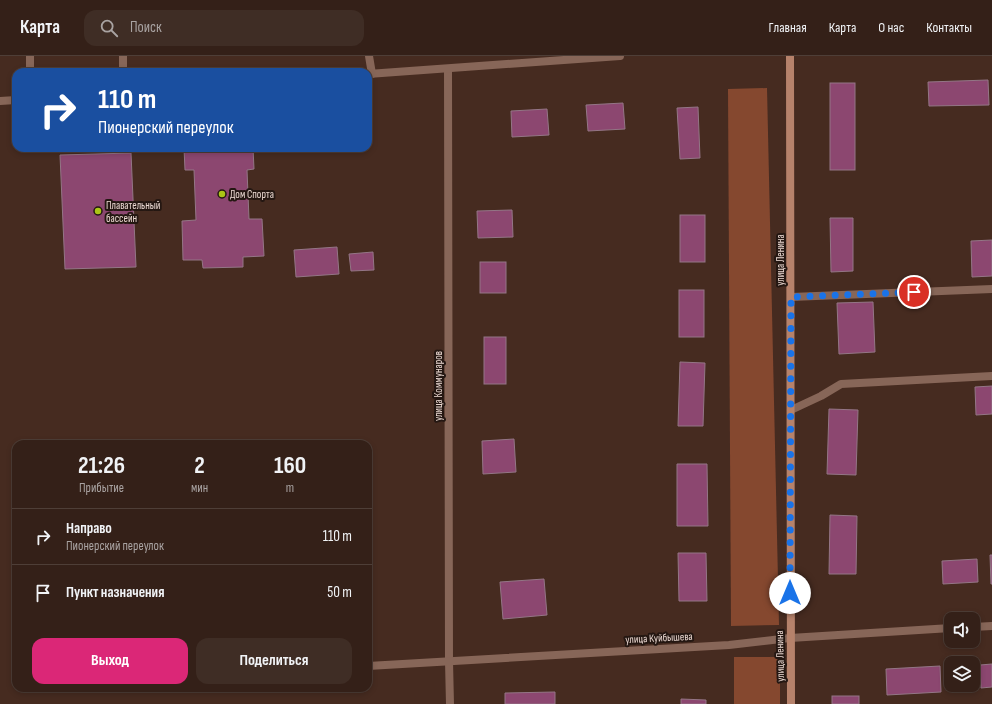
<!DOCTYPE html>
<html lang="ru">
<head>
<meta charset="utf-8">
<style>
  :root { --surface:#342018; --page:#3f2d25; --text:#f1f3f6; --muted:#a9a3a2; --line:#4e3e37; --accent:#db2777 }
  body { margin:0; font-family:"Sofia Sans Condensed",sans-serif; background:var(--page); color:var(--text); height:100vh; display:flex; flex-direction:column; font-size:15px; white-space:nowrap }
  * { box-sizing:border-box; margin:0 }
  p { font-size:13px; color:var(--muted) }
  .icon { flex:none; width:22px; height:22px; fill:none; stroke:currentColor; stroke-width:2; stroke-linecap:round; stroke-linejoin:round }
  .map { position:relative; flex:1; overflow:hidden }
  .sheet { position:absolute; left:12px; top:384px; width:360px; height:252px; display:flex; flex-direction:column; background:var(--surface); border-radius:12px; box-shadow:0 2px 6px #0003,0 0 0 1px var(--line) }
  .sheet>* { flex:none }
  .guide { position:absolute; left:12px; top:12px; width:360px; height:84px; border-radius:12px; box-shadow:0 2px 6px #0003,0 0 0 1px var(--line); background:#1a4fa0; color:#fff; overflow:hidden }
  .fabs { position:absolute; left:944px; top:556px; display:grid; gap:8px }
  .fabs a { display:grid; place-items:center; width:36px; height:36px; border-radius:8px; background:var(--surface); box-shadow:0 2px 6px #0003,0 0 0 1px var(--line); font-size:20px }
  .pin { position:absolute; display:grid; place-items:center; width:34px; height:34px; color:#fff; margin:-17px; border:2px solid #fff; border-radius:50%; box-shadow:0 1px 4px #0007 }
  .me { position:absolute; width:44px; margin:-22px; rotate:0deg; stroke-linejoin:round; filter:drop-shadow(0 0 3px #0008) }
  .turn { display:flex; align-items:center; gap:14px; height:84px; padding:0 20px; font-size:18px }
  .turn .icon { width:52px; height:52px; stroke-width:2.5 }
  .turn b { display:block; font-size:28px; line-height:34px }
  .eta { display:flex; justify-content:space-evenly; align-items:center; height:68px; text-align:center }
  .eta b { font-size:24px; font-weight:700; line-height:28px }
  .action { display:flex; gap:8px; margin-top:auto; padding:8px 20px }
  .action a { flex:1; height:46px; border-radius:12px; background:var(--accent); color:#fff; font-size:16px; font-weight:700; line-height:46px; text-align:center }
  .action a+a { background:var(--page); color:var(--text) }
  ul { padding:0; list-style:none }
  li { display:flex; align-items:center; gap:12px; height:56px; padding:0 20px; border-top:1px solid var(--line) }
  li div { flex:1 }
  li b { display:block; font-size:15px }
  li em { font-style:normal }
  header { display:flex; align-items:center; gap:24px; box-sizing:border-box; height:56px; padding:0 20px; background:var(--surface); border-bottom:1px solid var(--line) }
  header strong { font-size:19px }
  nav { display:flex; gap:22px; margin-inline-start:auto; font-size:14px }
  .search { width:280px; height:36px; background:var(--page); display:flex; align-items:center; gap:10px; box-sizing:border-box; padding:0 14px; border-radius:12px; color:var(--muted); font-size:15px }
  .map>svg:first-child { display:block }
</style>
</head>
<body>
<header>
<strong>Карта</strong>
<div class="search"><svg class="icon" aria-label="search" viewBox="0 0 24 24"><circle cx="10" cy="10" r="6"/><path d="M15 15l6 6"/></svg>Поиск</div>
<nav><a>Главная</a><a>Карта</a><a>О нас</a><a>Контакты</a></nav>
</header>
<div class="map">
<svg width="992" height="648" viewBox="0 0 992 648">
  <rect width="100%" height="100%" fill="#462b20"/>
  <g fill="#85482f">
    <path d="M767,32L779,569L731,570L728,33Z"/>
    <rect x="734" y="601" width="46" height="47"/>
  </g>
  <g fill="#8c4770" stroke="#947686">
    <path d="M988,24L989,49L929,50L928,26Z"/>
    <rect x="830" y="27" width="25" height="87"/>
    <path d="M623,47L625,73L588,75L586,49Z"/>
    <path d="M698,51L700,102L680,103L677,52Z"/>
    <path d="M547,53L549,79L512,81L511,55Z"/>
    <path d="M184,92H253L254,113L247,114L249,163H262L264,200L243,201V211L203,212L202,204H183L182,165L196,164L194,114H185Z"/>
    <path d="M131,97L136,211L65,213L60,99Z"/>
    <path d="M512,154L513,181L478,182L477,155Z"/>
    <rect x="680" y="159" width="25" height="47"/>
    <path d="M830,162H853V215L831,216Z"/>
    <path d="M992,184V220L972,221L971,185Z"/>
    <path d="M337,191L339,218L296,221L294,194Z"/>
    <path d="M373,196L374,214L351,215L349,198Z"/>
    <rect x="480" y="206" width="26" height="31"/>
    <rect x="679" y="234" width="25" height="47"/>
    <path d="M873,246L875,296L839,298L837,247Z"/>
    <rect x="484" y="281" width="22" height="47"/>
    <path d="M680,306L705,307L703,370H678Z"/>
    <path d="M992,330V358L976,359L975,331Z"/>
    <path d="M829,353L858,354L856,419L827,418Z"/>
    <path d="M514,383L516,416L483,418L482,385Z"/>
    <path d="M677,408H707L708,470H677Z"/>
    <path d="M830,459L857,460L856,518H829Z"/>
    <path d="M678,497H706L707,545H679Z"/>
    <path d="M990,499H992V528H991Z"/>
    <path d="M977,503L978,526L943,528L942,505Z"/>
    <path d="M544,523L547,559L503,563L500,526Z"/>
    <path d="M992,608V631L981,632L980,609Z"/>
    <path d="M940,610L941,636L887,639L886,613Z"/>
    <path d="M555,636V648H505V637Z"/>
    <rect x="832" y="640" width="27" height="8"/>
    <path d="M681,643L706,644V648H681Z"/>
  </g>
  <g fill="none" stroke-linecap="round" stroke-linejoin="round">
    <path stroke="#876658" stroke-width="8" d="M369,0L372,18"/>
    <g stroke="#876658" stroke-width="8">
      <path d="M30,0V16"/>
      <path d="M123,0V16"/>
      <path d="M448,13L449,605L450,648"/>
      <path d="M368,18L620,0"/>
      <path d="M0,45L16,44"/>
      <path d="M791,241L992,233"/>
      <path d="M791,354L821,340L841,328L992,320"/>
      <path d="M973,571L992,570"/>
      <path d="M368,610L729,589L790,582L951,572"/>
    </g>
    <path stroke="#b6826b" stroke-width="8" d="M790,0L791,648"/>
  </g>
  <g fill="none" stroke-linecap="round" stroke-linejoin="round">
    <path stroke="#1a73e8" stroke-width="7" stroke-dasharray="0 12.6" d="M790,537L791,241L914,236"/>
  </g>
  <g fill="#abc616" stroke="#241712" stroke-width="1.5">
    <circle cx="222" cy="138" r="4"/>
    <circle cx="98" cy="155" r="4"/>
  </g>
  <g text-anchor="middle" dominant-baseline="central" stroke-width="4" stroke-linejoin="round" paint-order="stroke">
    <g font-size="11" fill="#ebd9d2" stroke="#241712" text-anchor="start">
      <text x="230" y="138">Дом Спорта</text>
      <text x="106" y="149">Плавательный<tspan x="106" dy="13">бассейн</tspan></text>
    </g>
    <g font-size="11" fill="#ebd9d2" stroke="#241712">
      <text transform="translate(780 204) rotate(-90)">улица Ленина</text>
      <text transform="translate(438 330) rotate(-90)">улица Коммунаров</text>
      <text transform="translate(659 582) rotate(-3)">улица Куйбышева</text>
      <text transform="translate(780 600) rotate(-91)">улица Ленина</text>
    </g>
  </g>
</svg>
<div class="fabs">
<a><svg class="icon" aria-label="sound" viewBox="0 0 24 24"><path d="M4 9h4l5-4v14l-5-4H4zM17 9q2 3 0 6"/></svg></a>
<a><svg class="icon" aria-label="layers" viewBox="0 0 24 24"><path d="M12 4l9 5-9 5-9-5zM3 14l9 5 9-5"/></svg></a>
</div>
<div class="pin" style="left:914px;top:236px;background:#d93025"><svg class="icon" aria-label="arrive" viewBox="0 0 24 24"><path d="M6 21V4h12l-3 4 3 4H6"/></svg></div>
<svg class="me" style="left:790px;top:537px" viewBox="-20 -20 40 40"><circle r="19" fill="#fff"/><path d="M0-13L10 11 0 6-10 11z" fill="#1a73e8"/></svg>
<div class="guide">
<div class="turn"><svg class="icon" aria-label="right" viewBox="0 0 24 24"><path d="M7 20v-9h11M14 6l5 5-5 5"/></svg><div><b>110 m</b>Пионерский переулок</div></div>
</div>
<section class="sheet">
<div class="eta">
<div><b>21:26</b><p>Прибытие</p></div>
<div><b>2</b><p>мин</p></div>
<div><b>160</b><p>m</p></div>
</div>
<ul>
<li><svg class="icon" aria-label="right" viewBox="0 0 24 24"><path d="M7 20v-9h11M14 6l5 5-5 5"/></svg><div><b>Направо</b><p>Пионерский переулок</p></div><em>110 m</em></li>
<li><svg class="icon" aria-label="arrive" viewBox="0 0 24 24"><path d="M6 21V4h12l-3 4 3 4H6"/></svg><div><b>Пункт назначения</b></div><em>50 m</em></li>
</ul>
<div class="action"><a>Выход</a><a>Поделиться</a></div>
</section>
</div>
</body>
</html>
